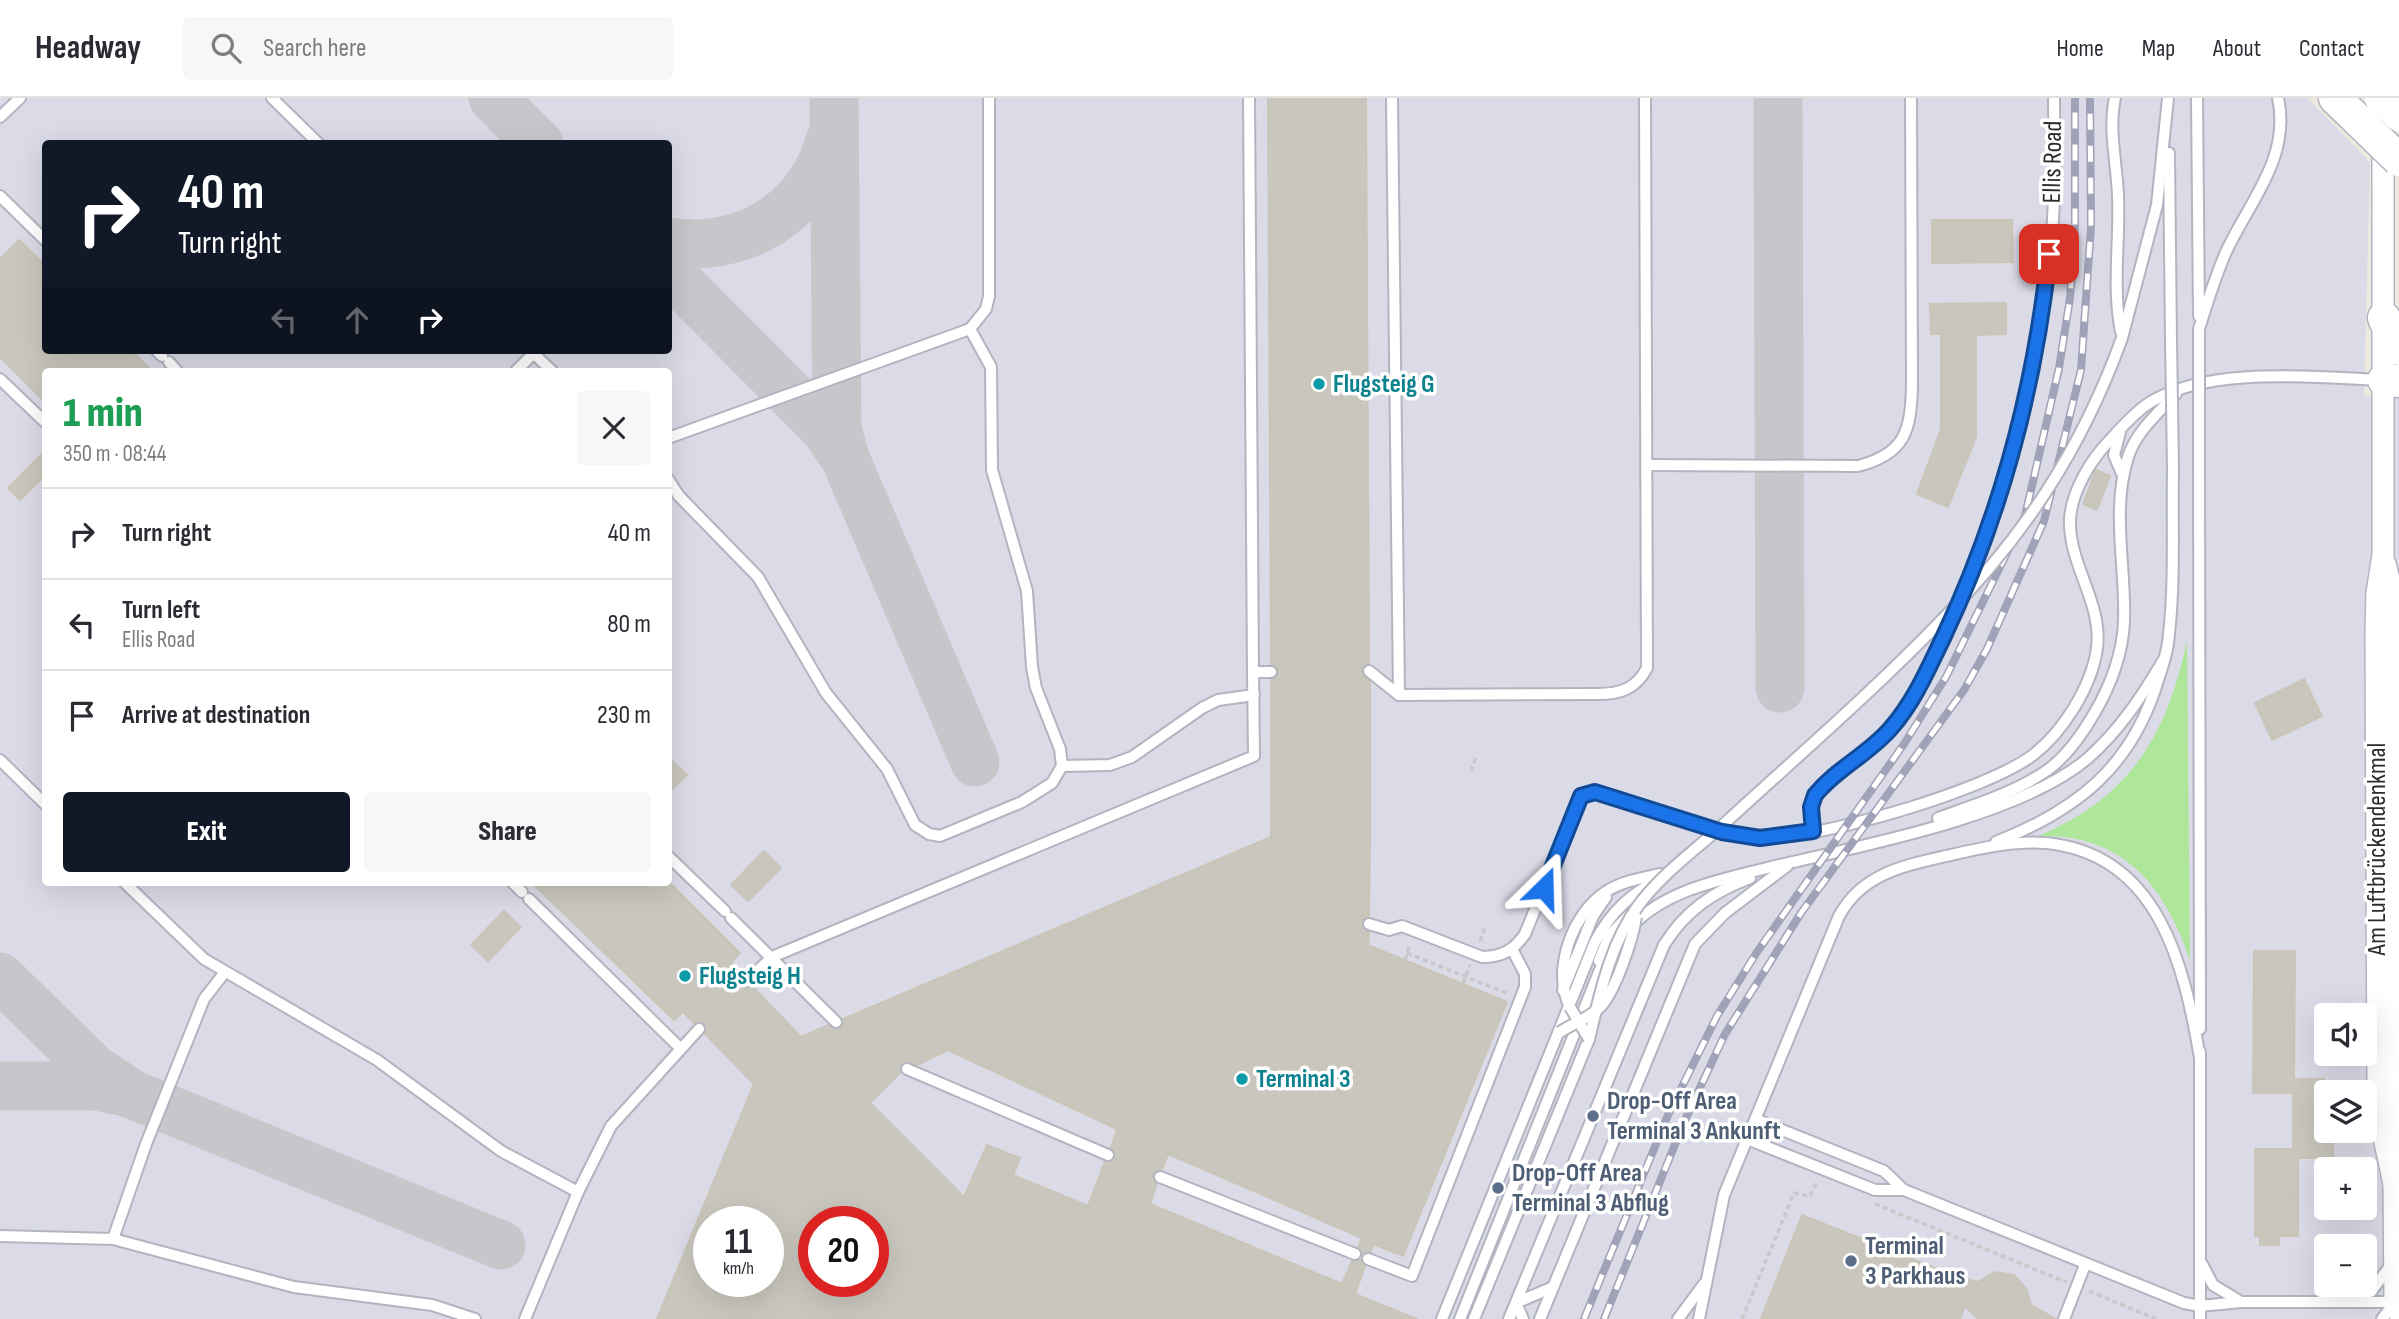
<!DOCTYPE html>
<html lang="en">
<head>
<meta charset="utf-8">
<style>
  :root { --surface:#fff; --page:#f7f7f7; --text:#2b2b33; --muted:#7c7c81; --line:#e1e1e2; --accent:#111827 }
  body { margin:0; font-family:"Sofia Sans Condensed",sans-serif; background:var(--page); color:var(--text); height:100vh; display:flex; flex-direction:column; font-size:26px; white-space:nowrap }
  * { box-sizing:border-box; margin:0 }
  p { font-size:23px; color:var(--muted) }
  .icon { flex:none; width:38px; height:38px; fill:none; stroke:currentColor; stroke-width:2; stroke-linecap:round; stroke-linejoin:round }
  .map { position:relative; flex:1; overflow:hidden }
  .panel { position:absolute; left:42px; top:270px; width:630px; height:518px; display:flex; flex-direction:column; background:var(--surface); border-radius:7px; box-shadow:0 7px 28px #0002 }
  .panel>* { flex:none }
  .banner { position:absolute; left:42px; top:42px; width:630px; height:214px; border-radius:7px; box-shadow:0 7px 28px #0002; background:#111827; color:#fff; overflow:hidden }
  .controls { position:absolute; left:2314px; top:905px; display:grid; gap:14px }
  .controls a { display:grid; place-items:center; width:63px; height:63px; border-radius:7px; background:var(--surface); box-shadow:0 7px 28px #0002; font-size:35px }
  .speed { position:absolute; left:693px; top:1108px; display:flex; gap:14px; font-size:35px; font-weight:700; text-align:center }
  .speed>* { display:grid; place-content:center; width:91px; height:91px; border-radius:50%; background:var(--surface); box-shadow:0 7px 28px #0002; line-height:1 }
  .speed small { font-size:18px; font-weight:400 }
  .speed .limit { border:10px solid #d22; background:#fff; color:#111 }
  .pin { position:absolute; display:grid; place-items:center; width:60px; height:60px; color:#fff; margin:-30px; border-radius:14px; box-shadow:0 4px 10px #0006 }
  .me { position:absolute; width:77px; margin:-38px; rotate:22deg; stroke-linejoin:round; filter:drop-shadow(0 0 5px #0008) }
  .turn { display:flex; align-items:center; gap:24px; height:147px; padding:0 21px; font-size:32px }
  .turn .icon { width:91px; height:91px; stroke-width:2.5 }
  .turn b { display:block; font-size:49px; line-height:60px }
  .lanes { display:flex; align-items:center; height:66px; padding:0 21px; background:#0003; justify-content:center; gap:35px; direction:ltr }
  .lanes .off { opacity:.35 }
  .round { display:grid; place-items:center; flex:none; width:74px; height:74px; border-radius:7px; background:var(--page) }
  .summary { display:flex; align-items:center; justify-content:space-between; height:119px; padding:0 21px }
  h1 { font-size:42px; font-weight:800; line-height:52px; color:#1e9e55 }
  .cta { display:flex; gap:14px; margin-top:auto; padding:14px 21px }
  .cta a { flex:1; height:80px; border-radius:7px; background:var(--accent); color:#fff; font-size:28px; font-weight:800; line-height:80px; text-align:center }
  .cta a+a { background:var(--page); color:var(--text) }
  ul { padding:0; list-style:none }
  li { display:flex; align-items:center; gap:21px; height:91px; padding:0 21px; border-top:2px solid var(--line) }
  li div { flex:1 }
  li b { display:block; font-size:26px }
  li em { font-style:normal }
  header { display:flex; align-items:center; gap:42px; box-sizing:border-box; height:98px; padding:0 35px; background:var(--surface); border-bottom:2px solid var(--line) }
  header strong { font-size:33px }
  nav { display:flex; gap:38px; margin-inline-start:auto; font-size:24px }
  .search { width:490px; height:63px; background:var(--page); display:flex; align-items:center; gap:18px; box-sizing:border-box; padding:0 24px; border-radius:7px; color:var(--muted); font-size:26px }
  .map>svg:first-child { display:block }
</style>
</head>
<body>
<header>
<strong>Headway</strong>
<div class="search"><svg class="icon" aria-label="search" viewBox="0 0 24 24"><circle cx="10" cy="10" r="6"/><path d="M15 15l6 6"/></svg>Search here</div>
<nav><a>Home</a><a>Map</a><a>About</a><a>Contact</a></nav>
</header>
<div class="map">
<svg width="2399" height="1221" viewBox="0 0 2399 1221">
  <rect width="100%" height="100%" fill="#eee9df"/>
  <path fill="#dadbe7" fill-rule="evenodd" d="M0,0H2307L2370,64L2364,299L2399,298V1221H0ZM46,46H668V252H46ZM46,273H668V784H46ZM2326,917H2364V956H2326ZM2326,994H2364V1032H2326ZM2326,1071H2364V1110H2326ZM709,1124H768V1183H709ZM814,1124H873V1183H814ZM2326,1148H2364V1186H2326Z"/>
  <path fill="#aee69a" d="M2187,543L2190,862C2165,787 2122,735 2038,738C2130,700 2167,637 2187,543Z"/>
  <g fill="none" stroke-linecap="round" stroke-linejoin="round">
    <g stroke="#c8c6cb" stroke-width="49">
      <path d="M493,0L539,46"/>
      <path d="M834,0L837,331L845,360L975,664"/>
      <path d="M1778,0L1780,590"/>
      <path d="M668,144C744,155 810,115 831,40"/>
      <path d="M668,173L827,333L844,359"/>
      <path d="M0,879L94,971L129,994"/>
      <path d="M0,988H96L126,994L501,1147"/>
    </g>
  </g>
  <g fill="#c9c7bd" stroke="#cac5b8" stroke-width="2" fill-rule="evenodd">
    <path d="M1268,0H1366L1369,565L1361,572L1370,584V741L1369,818L1363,821L1362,828L1369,834L1368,847L1507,904L1403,1158L1373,1146L1371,1154L1363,1155L1358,1149L1362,1140L1168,1056L1162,1072L1153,1077L1157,1086L1150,1106L1342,1186L1352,1163L1360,1162L1365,1168L1355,1196L1417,1221H657L754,986L705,936L707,929L704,925H694L683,914L674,922L531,784H669L740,855L731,865L742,877L741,888L745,891L753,889L801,939L828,927L839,931L843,921L1271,739V582L1279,573L1271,566ZM948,952L1117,1031L1111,1050L1115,1059L1105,1064L1088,1108L1013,1077L1020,1060L987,1047L964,1099L870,1005L900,975L903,964L917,967ZM709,1124H768V1183H709ZM814,1124H873V1183H814Z"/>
    <path d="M1932,122H2012L2013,164L1932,165Z"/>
    <path d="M19,142L46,168V252H131L152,273H46V305L0,259V161Z"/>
    <path d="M2006,205V236L1976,237V339L1948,409L1917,396L1941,331V236H1931L1930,206Z"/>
    <path d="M46,352V376L20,402L8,390Z"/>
    <path d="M2096,372L2110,378L2097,412L2083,406Z"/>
    <path d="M2304,581L2322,618L2272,642L2255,605Z"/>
    <path d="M668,659L687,677L668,695Z"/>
    <path d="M764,753L781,770L748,803L731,787Z"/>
    <path d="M504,813L521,829L488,863L471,847Z"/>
    <path d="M2254,853H2295L2294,981H2324L2326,1032H2333V1060H2298V1138H2279V1147H2260V1138H2255V1051H2293V995H2253Z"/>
    <path d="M1802,1117L1955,1178L1978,1184L1995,1174L2014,1177L2027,1192L2031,1207L2056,1221H1978L1965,1208L1960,1221H1761Z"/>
  </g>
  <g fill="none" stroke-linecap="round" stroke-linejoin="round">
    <g stroke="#b2b4c0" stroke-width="14">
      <g id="lane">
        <path d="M272,0L319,46"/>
        <path d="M1249,0L1253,574"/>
        <path d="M1392,0L1399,597"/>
        <path d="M2115,0C2108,32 2117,66 2118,98C2120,144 2112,189 2121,234"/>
        <path d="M2197,0L2199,218"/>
        <path d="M0,19L20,0"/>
        <path d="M2169,55L2171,242"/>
        <path d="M0,98L46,143"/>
        <path d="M2199,231C2207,205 2215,179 2226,154C2249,104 2291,60 2278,0"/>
        <path d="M2122,240L2157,107L2168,0"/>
        <path d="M156,252L162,258"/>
        <path d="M530,252L552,273"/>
        <path d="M169,264L177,273"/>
        <path d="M516,273L534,255"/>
        <path d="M0,281L46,325"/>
        <path d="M2120,334L2114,357L2123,378"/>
        <path d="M668,340L970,231L986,211L989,198V0"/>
        <path d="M1648,367L1858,368C1905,356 1911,333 1912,287L1911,0"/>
        <path d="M2199,370L2200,931"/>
        <path d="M668,381L679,398L758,479L826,595L887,671L915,727L929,736L940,738L1022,704L1052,685L1062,668L1060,651L1036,590L1032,569L1027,493L992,372L991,269L970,231"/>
        <path d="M1369,573L1399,597L1598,596C1620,596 1636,591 1647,570L1645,0"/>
        <path d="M0,662L46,707"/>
        <path d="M1062,668L1110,667L1132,659L1202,610L1218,602L1254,597"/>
        <path d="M1938,720C1974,707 2017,694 2049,671C2069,656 2083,635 2095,614C2111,587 2123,554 2124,523C2126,469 2111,412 2128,359C2136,334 2158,315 2176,296"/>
        <path d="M1813,733L1811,709L1816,697C1838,669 1873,655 1894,626C1932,574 1958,512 1980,451C2021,339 2050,221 2054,101C2056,67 2054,33 2054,0"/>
        <path d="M1996,744C2077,712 2132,669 2158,582C2163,567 2168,552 2169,536C2175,482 2172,425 2173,371"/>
        <path d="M668,758L725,813"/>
        <path d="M124,784L204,861L377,962L501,1053L578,1094"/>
        <path d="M512,784L522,794"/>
        <path d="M529,801L680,950"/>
        <path d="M731,820L836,924"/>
        <path d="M1369,826L1389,832L1402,828L1482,859C1502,859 1514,852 1525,836L1581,698L1595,694C1612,695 1627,703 1643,708C1680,721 1719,739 1760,740C1818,742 1987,692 2033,657C2063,634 2092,588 2097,550C2103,505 2068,466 2070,421C2072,393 2090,363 2109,343C2121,330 2134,315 2149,305C2207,268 2314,279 2382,282"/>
        <path d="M1632,828C1666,792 1720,782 1767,770C1856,749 2018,719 2087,661C2120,632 2142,598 2164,561"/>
        <path d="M1599,863L1609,838L1637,809"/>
        <path d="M747,883L772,859L1254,658L1253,574H1271"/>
        <path d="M1563,892L1593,818L1606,799"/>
        <path d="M1570,909C1551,872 1573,814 1607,793C1623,783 1642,780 1660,776"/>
        <path d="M907,971L1108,1057"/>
        <path d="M1755,1021L1884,1073L1904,1092"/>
        <path d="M1747,1041L1875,1092H1904L2184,1205L2200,1208L2241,1204H2395"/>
        <path d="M1160,1079L1355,1156"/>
        <path d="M0,1138L113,1141L294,1189L432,1207L475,1221"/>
        <path d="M113,1141L146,1046L204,901L225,874"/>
        <path d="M1368,1161L1412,1178L1525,889V876L1512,851"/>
        <path d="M2202,1166L2213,1187L2241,1204"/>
        <path d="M2353,1201L2373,1191L2390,1168"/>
        <path d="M525,1221L578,1094L611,1028L699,931"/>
        <path d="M1442,1221L1595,844C1611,813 1631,796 1661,780"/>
        <path d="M1460,1221L1599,874L1610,854"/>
        <path d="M1474,1221L1589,941"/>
        <path d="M1509,1221L1664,847C1685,813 1713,794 1750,780"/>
        <path d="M1523,1221L1516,1205L1553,1189"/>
        <path d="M1540,1221L1695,846L1725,815L1787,768"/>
        <path d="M1678,1221L1704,1186"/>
        <path d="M1699,1221L1724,1097L1839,818C1862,776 1902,768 1946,758C1977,751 2014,742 2046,745C2159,756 2184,867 2200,960"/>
        <path d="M2064,1221L2085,1167"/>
        <path d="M2200,1221V954"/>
        <path d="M2382,1221L2395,1204"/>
      </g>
    </g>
    <g stroke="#b2b4c0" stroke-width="24">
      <g id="street">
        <path d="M2383,41V457L2377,495L2376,534L2378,990L2380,1021L2394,1086"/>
        <path d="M2385,466L2391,489L2395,534L2398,1026L2394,1086L2395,1204L2399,1215"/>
      </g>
    </g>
    <g stroke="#b2b4c0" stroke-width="35">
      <g id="secondary">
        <path d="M2335,0L2359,23"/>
        <path d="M2384,220L2399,251"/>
        <path d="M2384,282L2399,283"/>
      </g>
    </g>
    <g stroke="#c8c8c8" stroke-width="3.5" stroke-dasharray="5 3.5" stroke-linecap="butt">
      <path d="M1471,673L1476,659"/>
      <path d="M1480,843L1485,829"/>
      <path d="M1407,855L1509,896"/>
      <path d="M1405,862L1410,846"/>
      <path d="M1463,885L1470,867"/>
      <path d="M2349,990H2358"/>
      <path d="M1875,1106L2066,1184"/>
      <path d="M2089,1193L2156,1221"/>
      <path d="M1742,1221L1794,1095L1810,1098L1817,1083"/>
    </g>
    <use href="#lane" stroke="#fff" stroke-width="10"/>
    <use href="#street" stroke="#fff" stroke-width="21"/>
    <use href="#secondary" stroke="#fff" stroke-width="32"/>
    <g stroke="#a1a2b7" stroke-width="8">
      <g id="rail">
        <path d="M1584,1221L1668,1017L1717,918L1757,854L1904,646L1946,579L2025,418L2059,270L2070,200L2075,128V0"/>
        <path d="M1604,1221L1685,1022L1725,936L1801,815L1964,592L1987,551L2044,423L2081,272L2091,128L2090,0"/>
      </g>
    </g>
    <use href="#rail" stroke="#fff" stroke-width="5" stroke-dasharray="16" stroke-linecap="butt"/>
    <g stroke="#b2b4c0" stroke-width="14" stroke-linecap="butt">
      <g id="lane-bridge">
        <path d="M2171,242L2173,371"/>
        <path d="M2199,370V231"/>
        <path d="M1570,909L1589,941"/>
        <path d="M1560,934C1572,926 1592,919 1602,907C1616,891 1633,840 1636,819"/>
        <path d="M1589,941C1600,896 1610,846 1638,808C1661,776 1697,751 1726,724C1797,659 1871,595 1938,526C2023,440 2081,353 2122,240"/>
      </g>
    </g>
    <g stroke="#b2b4c0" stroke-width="35" stroke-linecap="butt">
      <g id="secondary-bridge">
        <path d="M2381,0L2399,17"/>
        <path d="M2359,23L2399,62"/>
      </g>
    </g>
    <use href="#lane-bridge" stroke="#fff" stroke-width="10"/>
    <use href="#secondary-bridge" stroke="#fff" stroke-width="32"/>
  </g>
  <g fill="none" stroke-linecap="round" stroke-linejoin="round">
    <g stroke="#114b97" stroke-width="18">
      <path id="route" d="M1544,790L1581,698L1595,694L1722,734L1760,740L1813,733L1811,709L1815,697C1837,670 1869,656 1891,630C1914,604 1929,569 1944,538C2001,417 2035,288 2049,156"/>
    </g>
    <use href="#route" stroke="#1a73e8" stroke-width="12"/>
  </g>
  <g fill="#0f9aa8" stroke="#fff" stroke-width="2.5">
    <circle cx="1319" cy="286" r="7"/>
    <circle cx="685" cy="878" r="7"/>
    <circle cx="1242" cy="981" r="7"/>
  </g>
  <g fill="#5c6f8a" stroke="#fff" stroke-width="2.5">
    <circle cx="1593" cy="1018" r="7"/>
    <circle cx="1498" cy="1090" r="7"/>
    <circle cx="1851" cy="1163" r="7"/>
  </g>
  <g text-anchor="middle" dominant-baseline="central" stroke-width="7" stroke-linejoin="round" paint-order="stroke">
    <g font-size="26" fill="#2c2c2c" stroke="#fff">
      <text transform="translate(2053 64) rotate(-89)">Ellis Road</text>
      <text transform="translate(2377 751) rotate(-90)">Am Luftbrückendenkmal</text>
    </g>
    <g font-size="26" font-weight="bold" fill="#0d838f" stroke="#fff" text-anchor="start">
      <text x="1333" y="286">Flugsteig G</text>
      <text x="699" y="878">Flugsteig H</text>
      <text x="1256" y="981">Terminal 3</text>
    </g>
    <g font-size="26" font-weight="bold" fill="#4e5e75" stroke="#fff" text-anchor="start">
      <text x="1607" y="1003">Drop-Off Area<tspan x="1607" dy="30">Terminal 3 Ankunft</tspan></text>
      <text x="1512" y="1075">Drop-Off Area<tspan x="1512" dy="30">Terminal 3 Abflug</tspan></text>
      <text x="1865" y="1148">Terminal<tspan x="1865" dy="30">3 Parkhaus</tspan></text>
    </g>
  </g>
</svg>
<div class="controls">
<a><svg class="icon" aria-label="sound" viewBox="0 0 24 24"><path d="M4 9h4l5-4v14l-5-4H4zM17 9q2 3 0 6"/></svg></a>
<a><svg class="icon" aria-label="layers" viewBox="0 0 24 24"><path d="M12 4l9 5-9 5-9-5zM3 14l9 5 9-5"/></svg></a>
<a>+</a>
<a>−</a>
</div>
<div class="speed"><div>11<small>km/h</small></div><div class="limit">20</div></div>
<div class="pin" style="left:2049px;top:156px;background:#d93025"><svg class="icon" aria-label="arrive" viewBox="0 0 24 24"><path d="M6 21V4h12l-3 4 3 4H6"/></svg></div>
<svg class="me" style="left:1544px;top:790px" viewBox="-20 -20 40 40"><path d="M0-17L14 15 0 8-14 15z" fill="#1a73e8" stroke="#fff" stroke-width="4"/></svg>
<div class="banner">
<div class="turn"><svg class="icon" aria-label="right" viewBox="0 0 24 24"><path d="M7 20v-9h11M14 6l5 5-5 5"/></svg><div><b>40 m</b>Turn right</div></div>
<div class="lanes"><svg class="icon off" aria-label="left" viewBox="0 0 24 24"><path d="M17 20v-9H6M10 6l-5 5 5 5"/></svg><svg class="icon off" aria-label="ahead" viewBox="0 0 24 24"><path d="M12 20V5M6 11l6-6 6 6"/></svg><svg class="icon" aria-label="right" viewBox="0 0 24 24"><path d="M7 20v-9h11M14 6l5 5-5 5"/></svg></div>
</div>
<section class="panel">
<div class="summary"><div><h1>1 min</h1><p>350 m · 08:44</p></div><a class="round"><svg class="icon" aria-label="close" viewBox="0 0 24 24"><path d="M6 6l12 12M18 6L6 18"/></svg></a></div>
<ul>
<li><svg class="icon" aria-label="right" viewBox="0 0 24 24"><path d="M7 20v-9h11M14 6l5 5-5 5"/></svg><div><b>Turn right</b></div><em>40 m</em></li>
<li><svg class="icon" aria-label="left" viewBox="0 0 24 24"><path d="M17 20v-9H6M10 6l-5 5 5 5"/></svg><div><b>Turn left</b><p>Ellis Road</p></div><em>80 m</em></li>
<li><svg class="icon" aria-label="arrive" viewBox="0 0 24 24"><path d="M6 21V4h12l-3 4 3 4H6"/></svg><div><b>Arrive at destination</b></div><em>230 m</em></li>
</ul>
<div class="cta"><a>Exit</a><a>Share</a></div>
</section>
</div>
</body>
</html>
